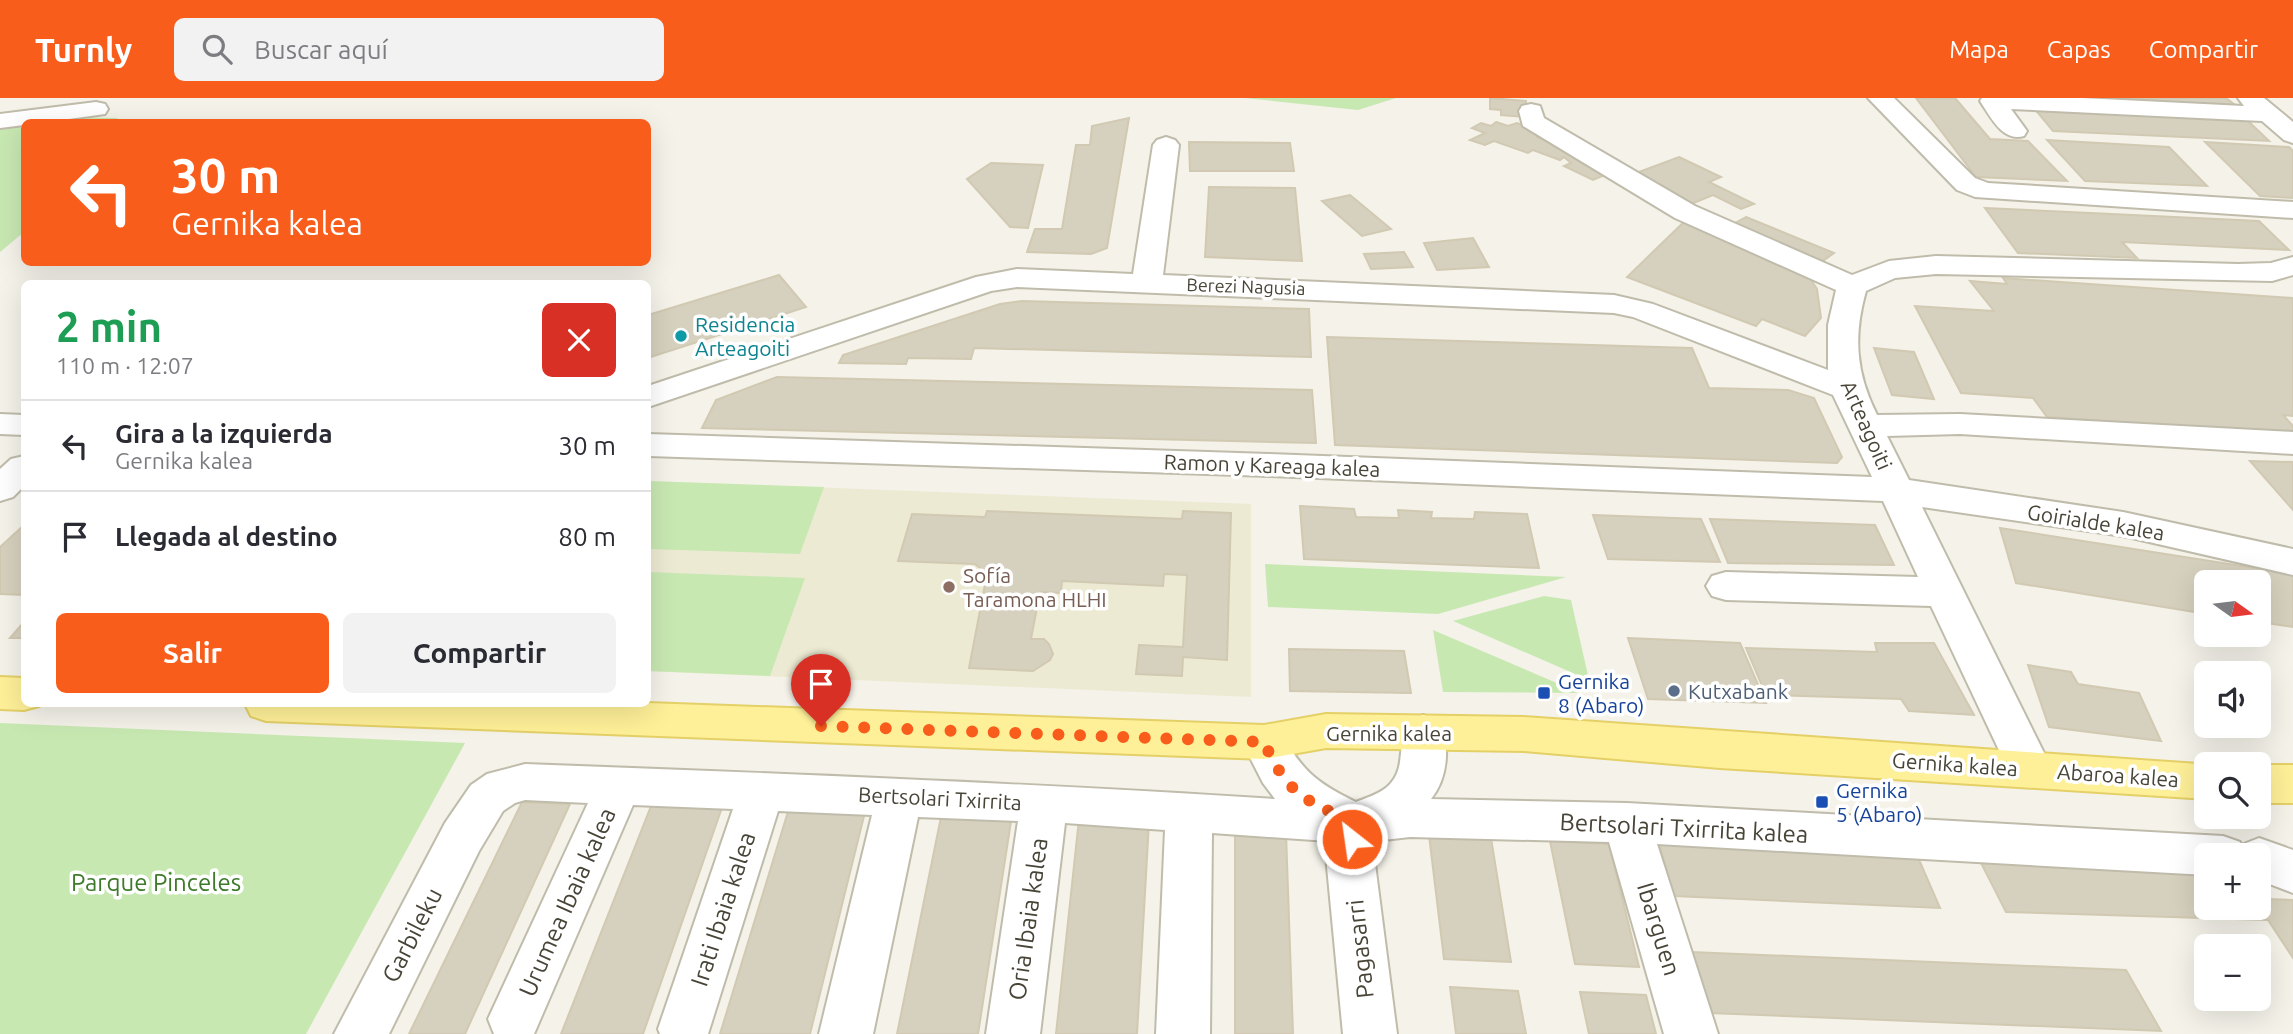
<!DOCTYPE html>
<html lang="es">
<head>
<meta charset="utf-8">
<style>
  :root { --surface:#fff; --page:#f2f2f3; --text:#2b2b33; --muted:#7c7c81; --line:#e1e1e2; --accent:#f95d1b }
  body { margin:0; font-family:Ubuntu,sans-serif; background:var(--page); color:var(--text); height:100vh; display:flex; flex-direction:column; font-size:26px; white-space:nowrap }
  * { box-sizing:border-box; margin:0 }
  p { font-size:23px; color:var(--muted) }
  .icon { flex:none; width:38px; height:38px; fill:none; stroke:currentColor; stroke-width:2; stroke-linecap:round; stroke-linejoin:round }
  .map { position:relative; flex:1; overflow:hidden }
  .details { position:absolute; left:21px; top:182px; width:630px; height:427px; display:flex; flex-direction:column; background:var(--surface); border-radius:10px; box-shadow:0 7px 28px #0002 }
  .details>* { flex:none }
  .hud { position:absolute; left:21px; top:21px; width:630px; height:147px; border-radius:10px; box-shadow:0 7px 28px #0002; background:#f95d1b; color:#fff; overflow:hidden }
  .needle { width:46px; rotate:104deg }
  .buttons { position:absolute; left:2194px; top:472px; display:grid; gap:14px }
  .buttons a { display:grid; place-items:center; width:77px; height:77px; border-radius:10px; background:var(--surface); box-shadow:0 7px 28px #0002; font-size:35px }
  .pin { position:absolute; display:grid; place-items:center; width:60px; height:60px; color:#fff; margin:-72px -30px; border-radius:50% 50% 50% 0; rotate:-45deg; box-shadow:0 0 7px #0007 }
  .pin .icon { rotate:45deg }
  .me { position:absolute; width:77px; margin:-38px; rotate:330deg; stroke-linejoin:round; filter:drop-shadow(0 0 5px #0008) }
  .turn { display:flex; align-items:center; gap:24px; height:147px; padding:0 35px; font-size:32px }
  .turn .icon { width:91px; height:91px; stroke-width:2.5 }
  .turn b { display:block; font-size:49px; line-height:60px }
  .round { display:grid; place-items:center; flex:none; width:74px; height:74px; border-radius:10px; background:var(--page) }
  .overview { display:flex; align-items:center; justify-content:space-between; height:119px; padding:0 35px }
  h1 { font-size:42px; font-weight:700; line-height:52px; color:#1e9e55 }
  .button { display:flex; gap:14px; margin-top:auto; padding:14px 35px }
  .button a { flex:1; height:80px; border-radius:10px; background:var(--accent); color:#fff; font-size:28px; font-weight:700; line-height:80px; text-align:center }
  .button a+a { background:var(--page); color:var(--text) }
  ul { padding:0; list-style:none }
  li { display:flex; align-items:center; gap:21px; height:91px; padding:0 35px; border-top:2px solid var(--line) }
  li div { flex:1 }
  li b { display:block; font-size:26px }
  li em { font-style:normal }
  header { display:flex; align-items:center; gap:42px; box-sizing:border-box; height:98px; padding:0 35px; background:var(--accent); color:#fff }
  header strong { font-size:33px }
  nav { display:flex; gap:38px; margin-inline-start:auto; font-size:24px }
  .search { width:490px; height:63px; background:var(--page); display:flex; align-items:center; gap:18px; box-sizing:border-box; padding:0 24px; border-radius:10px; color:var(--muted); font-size:26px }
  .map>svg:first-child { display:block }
</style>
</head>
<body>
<header>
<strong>Turnly</strong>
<div class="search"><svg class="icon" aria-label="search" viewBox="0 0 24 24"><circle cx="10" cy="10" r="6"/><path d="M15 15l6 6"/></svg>Buscar aquí</div>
<nav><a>Mapa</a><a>Capas</a><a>Compartir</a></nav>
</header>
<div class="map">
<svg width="2293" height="936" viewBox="0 0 2293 936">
  <rect width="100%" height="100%" fill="#f4f2e9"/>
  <path fill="#edead3" d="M648,383L1251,406V599L648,573Z"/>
  <g fill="#c8e8b2">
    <path d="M1245,0H1396L1358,12Z"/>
    <path d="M49,19L118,20L112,24H24V134L0,154V26Z"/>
    <path d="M648,383L824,389L800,456L648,451Z"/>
    <path d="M1265,466L1566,479L1438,516L1268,509Z"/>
    <path d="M648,474L805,480L770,578L648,573Z"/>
    <path d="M1544,498L1571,502L1589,582L1453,523Z"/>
    <path d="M1433,532L1580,595L1443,594Z"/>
    <path d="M0,625L465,645L306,936H0Z"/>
  </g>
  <g fill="#d6d0be" stroke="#d1c9b1" stroke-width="2">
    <path d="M1490,0L1526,3V19L1501,17V12L1490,11Z"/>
    <path d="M1916,0H1955L1990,41L2028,43L2067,83L1976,79Z"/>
    <path d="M2039,0H2226L2239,10Z"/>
    <path d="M2034,10L2247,22L2269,43L2053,33Z"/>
    <path d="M1129,20L1107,150L1091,156L1027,154L1035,131H1062L1076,47H1090L1092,28Z"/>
    <path d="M1496,24L1508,28L1517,25L1543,35L1537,39L1573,53L1607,76L1593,82L1564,68L1571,65L1564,59L1560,62L1533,52L1528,55L1494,43L1485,47L1470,42L1485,35L1472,30L1481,25L1491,28Z"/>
    <path d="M2047,42L2169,49L2207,88L2085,83Z"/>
    <path d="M1189,44L1290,45L1294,73H1190Z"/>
    <path d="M2205,44L2289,49L2293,53V100L2260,98Z"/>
    <path d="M1679,59L1721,79L1709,84L1754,106L1741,111L1713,97L1689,107L1631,77Z"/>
    <path d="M991,65L1043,67L1028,130L1010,129L967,81Z"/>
    <path d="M1209,89L1295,90L1302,163L1205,159Z"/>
    <path d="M1350,97L1391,131L1362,138L1322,103Z"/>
    <path d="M1985,110L2259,123L2289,152L2122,144L2137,160L2018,155Z"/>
    <path d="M1746,119L1834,155L1817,167L1728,129Z"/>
    <path d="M1688,120L1808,177L1817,191L1821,220L1805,238L1762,221L1756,228L1627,179Z"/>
    <path d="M1473,140L1489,169L1437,172L1424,145Z"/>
    <path d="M1404,154L1413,169L1371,171L1364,156Z"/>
    <path d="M779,177L806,209L648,260V217Z"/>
    <path d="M2003,180L2293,200V318L2283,317L2293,328V336L2047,319L2033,300L1961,295L1915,208L1994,213L1970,183L2007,186Z"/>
    <path d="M1022,203L1309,211L1311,259L974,250L971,261L908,260L906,266L839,265L843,257L1000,206Z"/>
    <path d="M1327,239L1692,250L1709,290L1788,292L1814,300L1842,359L1837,365L1335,347Z"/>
    <path d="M1874,250L1914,254L1934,301L1892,297Z"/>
    <path d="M777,279L1312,292L1316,345L702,330L716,302Z"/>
    <path d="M2250,363L2293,364V412Z"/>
    <path d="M1300,408L1354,411L1356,419L1399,420L1398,412L1432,414L1431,420L1474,421L1475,414L1527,416L1539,470L1304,461Z"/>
    <path d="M987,413L1182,421L1183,413L1231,415L1227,562L1183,559L1182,578L1136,576L1139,547L1183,549L1187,477L1164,476L1163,488L1062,483L1061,495L1040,494L1031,541H1044L1049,546L1053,556L1050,562L1033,573L969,570L987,476L975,466L898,463L912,416L985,419Z"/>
    <path d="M1593,417L1701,421L1720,464L1608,461Z"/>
    <path d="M1710,421L1875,427L1894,467L1728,465Z"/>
    <path d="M24,427V497L0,496V449Z"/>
    <path d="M2000,430L2293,476V529L2259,524V485H2207V516L2016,485Z"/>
    <path d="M24,524V540H10Z"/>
    <path d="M1628,540L1740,545L1766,605L1648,601Z"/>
    <path d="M1875,545H1934L1974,617L1909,613L1901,601L1766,597L1746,550L1877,554Z"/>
    <path d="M1289,551L1404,553L1411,595L1290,593Z"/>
    <path d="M2028,567L2071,574L2078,586L2139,595L2161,643L2049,629Z"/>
    <path d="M655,698L725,701L643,936H561Z"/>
    <path d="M522,704L570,706L465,936H409Z"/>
    <path d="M790,707L866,710L810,936H720Z"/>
    <path d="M942,714L1012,717L978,936H897Z"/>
    <path d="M1079,721L1149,724L1137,936H1056Z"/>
    <path d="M1235,733L1286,735L1293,936H1235Z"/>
    <path d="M1429,737L1491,740L1511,864L1444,861Z"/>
    <path d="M1550,743L1609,746L1639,869L1575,866Z"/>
    <path d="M1659,746L1917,757L1940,810L1674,798Z"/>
    <path d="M1977,757L2207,765V810H2259V793L2265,801L2293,802V860L2268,822L2006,814Z"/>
    <path d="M1691,854L2126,872L2161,933L1709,915Z"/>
    <path d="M1450,889L1518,893L1526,936H1456Z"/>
    <path d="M1580,894L1646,897L1656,936H1589Z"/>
  </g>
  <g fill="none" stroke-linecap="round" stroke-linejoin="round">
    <g stroke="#c0bcab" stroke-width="4">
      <g id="minor">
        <path d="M1868,0H1894L1975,80L1988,85L2293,104V120L1975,99L1957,92Z"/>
        <path d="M1982,0H2082L2244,8L2238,0H2264L2293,24V45L2284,42L2262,23L2011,11L2027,33L2024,38C2002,44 1991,19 1980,3Z"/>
        <path d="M96,4L105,6L108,11L105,16L47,24H24V27L0,30V16Z"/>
        <path d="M1531,6L1540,8L1544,20L1695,108L1852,177L1889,163L1936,158L2238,166L2271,165L2293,159V177L2272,183L1936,176L1895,180L1866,193C1853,239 1856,275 1877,317L1960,316L2293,334V356L1960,336L1887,338L1909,382L2123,414L2293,451V477L2123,438L1922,409L2052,671L2046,684L2030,689L2014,684L1931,508L1726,502L1712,498L1706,488L1712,478L1726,474L1918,479L1883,403L1269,378L648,358V336L1269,356L1872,379L1833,297L1633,219L1614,215L1017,189L991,193L648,309V288L976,179L1017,171L1133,176L1153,47L1157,42L1166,39L1175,42L1179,47L1163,177L1614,197L1653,206L1828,272V227L1836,192L1675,120L1523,28L1519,13L1522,8Z"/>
        <path d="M0,316L24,317V337L0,336Z"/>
        <path d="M24,358V388L13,399L0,403V371L11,361Z"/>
        <path d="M1423,617L1438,622C1451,646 1448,680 1431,701L1627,705L2223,738L2240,744L2241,747L2259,740L2293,752V795L2259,782V758H2207V777L1657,746L1718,936H1664L1609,744L1410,739L1375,743L1374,758L1397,936H1343L1326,758L1328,743L1212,735L1210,936H1156L1165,732L1065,725L1040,936H986L1018,723L918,719L873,936H819L872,717L778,713L708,936H660L658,931L733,711L633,707L534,936H494L488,921L588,705L525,702L515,705L503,713L479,753L389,936H334L445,725L471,687L487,676L525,666C775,675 1025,685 1275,701L1263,685L1242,644L1248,632L1264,627L1280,632C1300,671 1316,685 1356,704C1366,700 1379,696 1387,689C1408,671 1396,644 1408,622Z"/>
      </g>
    </g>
    <g stroke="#e4d067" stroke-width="4">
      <g id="major">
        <path d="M0,579L24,580V606H40L39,608L24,612L0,611Z"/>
        <path d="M648,605L1264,627L1326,616L1524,619L2213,667H2207V701L1720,670L1524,653L1326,650L1264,661L266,623L251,618L245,606Z"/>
        <rect x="2259" y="667" width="34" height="38"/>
      </g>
    </g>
    <use href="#minor" fill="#fff" fill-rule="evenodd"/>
    <use href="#major" fill="#fef098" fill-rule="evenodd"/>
  </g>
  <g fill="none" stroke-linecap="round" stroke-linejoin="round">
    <path stroke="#f95d1b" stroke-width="12" stroke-dasharray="0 21.6" d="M821,628L1264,644C1288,697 1304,701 1354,725L1352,741"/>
  </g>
  <circle fill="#0f9aa8" stroke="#fff" stroke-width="2.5" cx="681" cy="238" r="7"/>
  <circle fill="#8d6e63" stroke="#fff" stroke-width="2.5" cx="949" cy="489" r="7"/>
  <circle fill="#5c6f8a" stroke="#fff" stroke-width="2.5" cx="1674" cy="593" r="7"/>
  <g fill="#1a4fb4" stroke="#fff" stroke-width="2.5">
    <rect x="1537" y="588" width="14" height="14" rx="3.5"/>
    <rect x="1815" y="697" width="14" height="14" rx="3.5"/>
  </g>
  <g text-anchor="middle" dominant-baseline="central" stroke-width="7" stroke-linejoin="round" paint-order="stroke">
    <g font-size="18" fill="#484437" stroke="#fff">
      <text transform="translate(1246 188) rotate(2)">Berezi Nagusia</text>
    </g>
    <g font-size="21" fill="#0d838f" stroke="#fff" text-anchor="start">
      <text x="695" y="226">Residencia<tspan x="695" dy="24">Arteagoiti</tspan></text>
    </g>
    <g font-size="21" fill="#484437" stroke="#fff">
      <text transform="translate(1867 327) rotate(66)">Arteagoiti</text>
      <text transform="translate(1272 367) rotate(2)">Ramon y Kareaga kalea</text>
      <text transform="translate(2096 424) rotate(9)">Goirialde kalea</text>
      <text x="1389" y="635">Gernika kalea</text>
      <text transform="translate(1955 666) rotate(4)">Gernika kalea</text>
      <text transform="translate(2118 677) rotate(4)">Abaroa kalea</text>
      <text transform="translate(940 700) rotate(3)">Bertsolari Txirrita</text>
    </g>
    <g font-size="21" fill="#785e54" stroke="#fff" text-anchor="start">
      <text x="963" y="477">Sofía<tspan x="963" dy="24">Taramona HLHI</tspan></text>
    </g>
    <g font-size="21" fill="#164399" stroke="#fff" text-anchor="start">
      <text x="1558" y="583">Gernika<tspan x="1558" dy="24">8 (Abaro)</tspan></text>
      <text x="1836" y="692">Gernika<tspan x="1836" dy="24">5 (Abaro)</tspan></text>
    </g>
    <g font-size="21" fill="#4e5e75" stroke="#fff" text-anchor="start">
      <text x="1688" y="593">Kutxabank</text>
    </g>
    <g font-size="24" fill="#484437" stroke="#fff">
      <text transform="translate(1684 730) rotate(3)">Bertsolari Txirrita kalea</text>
      <text transform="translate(567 804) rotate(-66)">Urumea Ibaia kalea</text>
      <text transform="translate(723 811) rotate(-72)">Irati Ibaia kalea</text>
      <text transform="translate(1028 821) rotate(-82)">Oria Ibaia kalea</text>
      <text transform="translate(1659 831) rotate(73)">Ibarguen</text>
      <text transform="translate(412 837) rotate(-63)">Garbileku</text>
      <text transform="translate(1360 851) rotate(-96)">Pagasarri</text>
    </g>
    <g font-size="24" fill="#3d7a2a" stroke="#fff">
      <text x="156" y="784">Parque Pinceles</text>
    </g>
  </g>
</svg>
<div class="buttons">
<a><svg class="needle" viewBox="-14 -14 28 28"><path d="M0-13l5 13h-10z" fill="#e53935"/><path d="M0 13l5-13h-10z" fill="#7c7c81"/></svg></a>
<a><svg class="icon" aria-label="sound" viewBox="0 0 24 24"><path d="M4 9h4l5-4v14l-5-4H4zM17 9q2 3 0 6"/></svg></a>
<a><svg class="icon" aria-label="search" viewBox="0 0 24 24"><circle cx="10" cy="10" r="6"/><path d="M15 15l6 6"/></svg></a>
<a>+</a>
<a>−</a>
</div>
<div class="pin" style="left:821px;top:628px;background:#d93025"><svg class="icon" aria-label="arrive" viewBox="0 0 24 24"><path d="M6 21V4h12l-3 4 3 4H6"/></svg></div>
<svg class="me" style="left:1352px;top:741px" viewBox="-20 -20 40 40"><circle r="17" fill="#f95d1b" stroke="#fff" stroke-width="3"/><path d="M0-11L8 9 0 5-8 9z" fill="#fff"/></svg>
<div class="hud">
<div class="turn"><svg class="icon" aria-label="left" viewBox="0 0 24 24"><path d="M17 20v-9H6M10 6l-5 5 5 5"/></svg><div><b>30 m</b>Gernika kalea</div></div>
</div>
<section class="details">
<div class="overview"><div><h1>2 min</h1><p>110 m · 12:07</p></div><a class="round" style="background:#d93025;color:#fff"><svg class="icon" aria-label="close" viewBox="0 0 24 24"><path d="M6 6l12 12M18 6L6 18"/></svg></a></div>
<ul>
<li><svg class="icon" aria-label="left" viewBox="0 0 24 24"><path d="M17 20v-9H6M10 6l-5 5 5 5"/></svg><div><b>Gira a la izquierda</b><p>Gernika kalea</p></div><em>30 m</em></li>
<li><svg class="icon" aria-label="arrive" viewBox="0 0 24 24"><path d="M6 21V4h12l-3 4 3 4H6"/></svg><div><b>Llegada al destino</b></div><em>80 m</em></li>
</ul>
<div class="button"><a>Salir</a><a>Compartir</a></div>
</section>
</div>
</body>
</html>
